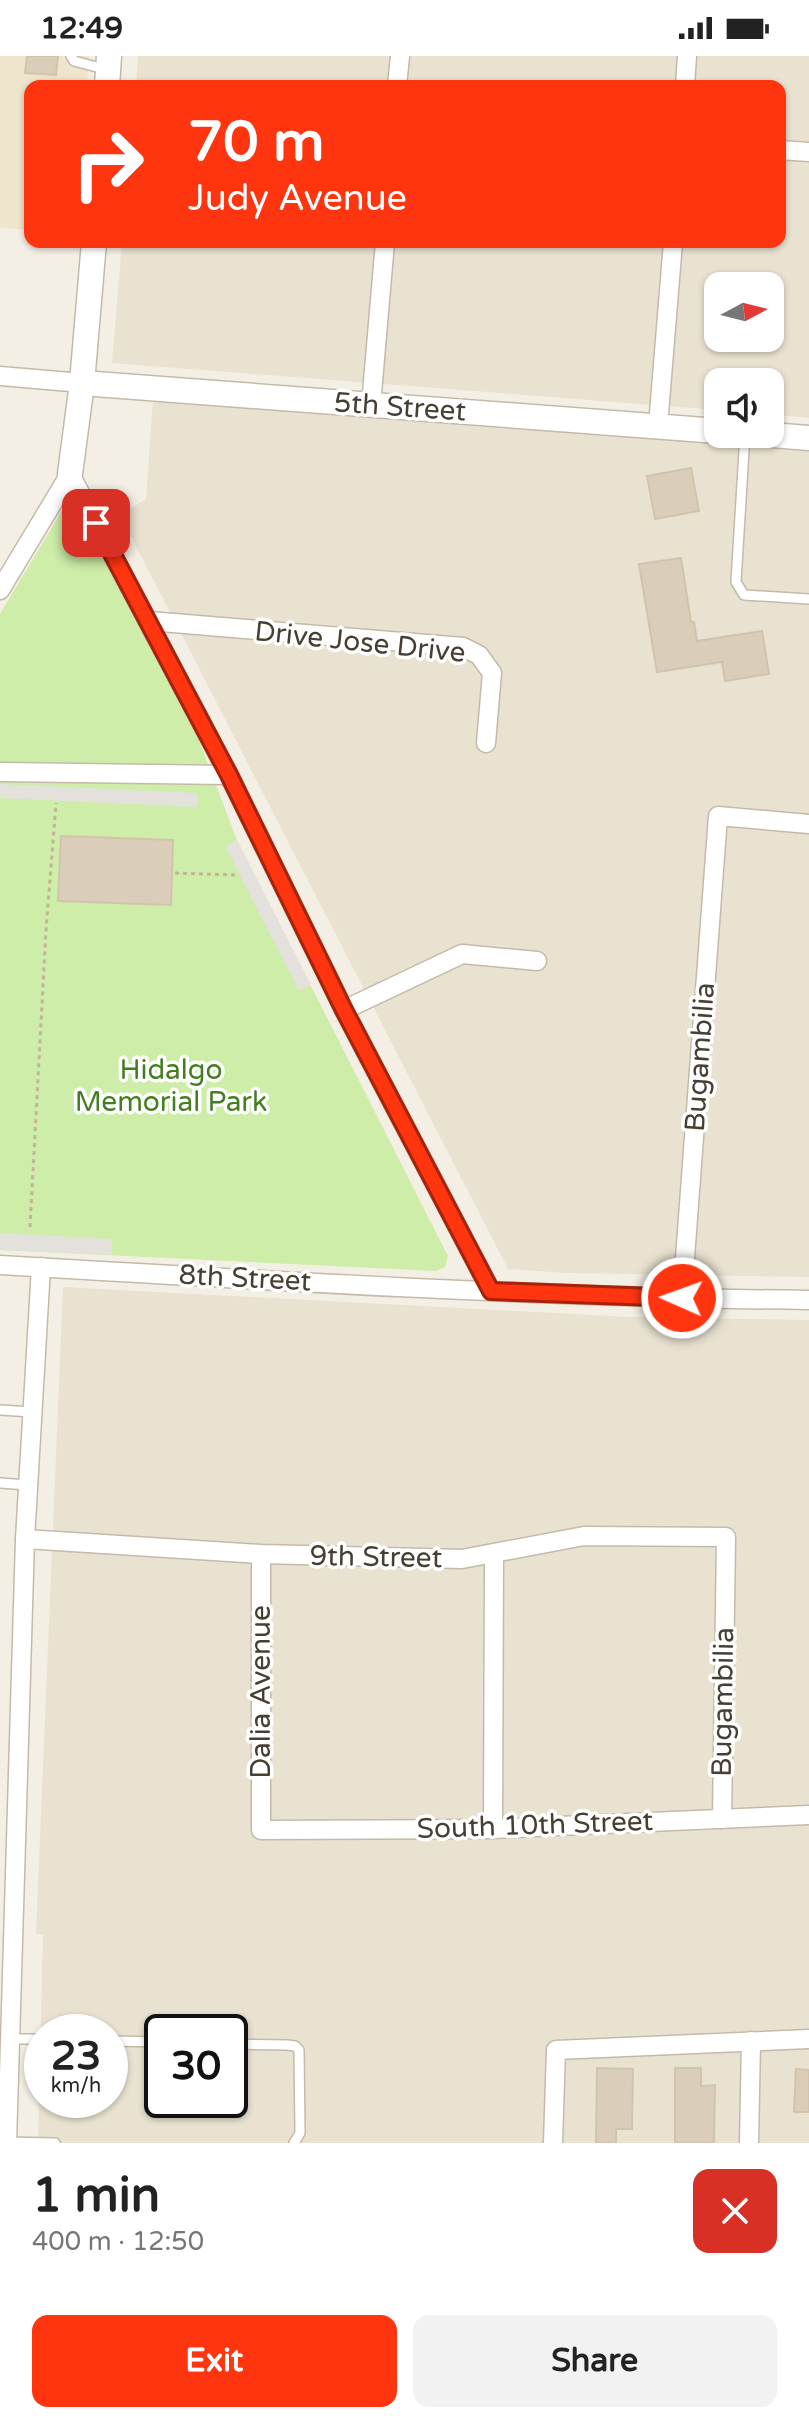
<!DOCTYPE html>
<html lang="en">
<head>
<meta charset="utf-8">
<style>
  :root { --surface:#fff; --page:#f2f2f2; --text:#222; --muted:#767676; --accent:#ff3510 }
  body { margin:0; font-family:"Varela Round",sans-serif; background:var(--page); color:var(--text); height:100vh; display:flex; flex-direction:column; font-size:30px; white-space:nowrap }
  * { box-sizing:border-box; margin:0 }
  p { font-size:26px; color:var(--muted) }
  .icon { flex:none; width:44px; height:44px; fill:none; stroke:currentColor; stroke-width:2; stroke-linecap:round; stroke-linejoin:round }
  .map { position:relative; height:2087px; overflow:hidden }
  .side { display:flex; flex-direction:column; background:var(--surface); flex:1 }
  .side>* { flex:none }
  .top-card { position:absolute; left:24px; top:24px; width:762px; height:168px; border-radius:16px; box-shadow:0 2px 6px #0004; background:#ff3510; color:#fff; overflow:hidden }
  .needle { width:52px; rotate:83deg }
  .tools { position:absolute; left:704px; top:216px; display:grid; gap:16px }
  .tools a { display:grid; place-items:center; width:80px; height:80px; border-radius:16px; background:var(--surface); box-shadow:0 2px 6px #0004; font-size:40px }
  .speed { position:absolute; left:24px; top:1958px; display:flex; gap:16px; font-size:40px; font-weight:700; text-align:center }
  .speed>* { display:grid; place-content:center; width:104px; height:104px; border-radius:50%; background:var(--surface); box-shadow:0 2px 6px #0004; line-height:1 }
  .speed small { font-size:20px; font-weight:400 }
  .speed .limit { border:4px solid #111; border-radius:12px; background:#fff; color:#111 }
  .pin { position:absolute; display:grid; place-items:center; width:68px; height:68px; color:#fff; margin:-34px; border-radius:16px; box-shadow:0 4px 12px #0006 }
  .me { position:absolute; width:88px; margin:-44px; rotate:272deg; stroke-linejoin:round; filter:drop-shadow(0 0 6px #0008) }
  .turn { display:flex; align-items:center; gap:28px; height:168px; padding:0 32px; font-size:36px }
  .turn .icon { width:104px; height:104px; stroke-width:2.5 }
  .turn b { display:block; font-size:56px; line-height:68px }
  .round { display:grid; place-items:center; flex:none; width:84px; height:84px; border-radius:16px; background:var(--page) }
  .overview { display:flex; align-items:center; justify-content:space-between; height:136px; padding:0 32px }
  h1 { font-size:48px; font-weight:700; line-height:60px }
  .button { display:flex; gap:16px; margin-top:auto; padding:16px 32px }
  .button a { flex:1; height:92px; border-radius:16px; background:var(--accent); color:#fff; font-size:32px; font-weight:700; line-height:92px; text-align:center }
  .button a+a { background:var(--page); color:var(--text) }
  .status { display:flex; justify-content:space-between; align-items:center; height:56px; padding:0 40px; background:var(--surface); direction:ltr }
  .status svg { height:22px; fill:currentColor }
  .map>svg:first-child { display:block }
</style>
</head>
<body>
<div class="status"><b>12:49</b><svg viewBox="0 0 49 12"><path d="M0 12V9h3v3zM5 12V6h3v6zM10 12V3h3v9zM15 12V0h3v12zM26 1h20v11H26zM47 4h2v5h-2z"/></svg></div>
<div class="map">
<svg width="809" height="2087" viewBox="0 0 809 2087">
  <rect width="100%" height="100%" fill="#f4efe4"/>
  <g fill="#e9e2d1" fill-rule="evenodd">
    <path d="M138,0H809V362L770,358V326H718V354L112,307L122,186H780V30H136ZM718,230H770V282H718Z"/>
    <path d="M153,344L809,393V1221L566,1217L508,1213L120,459L146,443Z"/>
    <path d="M63,1231L629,1261L809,1264V2087H38L43,1879L36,1878ZM42,1976H110V2044H42ZM162,1976H230V2044H162Z"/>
  </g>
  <path fill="#efe5cc" d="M0,0H89L87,30H30V174L0,172Z"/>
  <path fill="#ceeda8" d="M74,448L79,450L195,674L237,784L448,1200L445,1211L436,1215L0,1194V558L63,453Z"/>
  <g fill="#e4e1dd">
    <path d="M0,728L197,737V751L0,742Z"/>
    <path d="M237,784L311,929L299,935L225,790Z"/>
    <path d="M0,1177L112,1183V1199L0,1194Z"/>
  </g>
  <g fill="#dacebb" stroke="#d3c3ab" stroke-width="2">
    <path d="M27,0H58L56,19L25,17Z"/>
    <path d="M691,412L699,455L655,463L647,420Z"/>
    <path d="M681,502L691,566H694L697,585L762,575L769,618L725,625L722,606L657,616L639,508Z"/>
    <path d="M61,780L173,784L171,849L58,845Z"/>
    <path d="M597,2012L633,2013L632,2073H616V2087H596Z"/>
    <path d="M675,2012H701V2030L715,2029L714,2087H675Z"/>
    <path d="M796,2013L809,2014V2056H794Z"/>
  </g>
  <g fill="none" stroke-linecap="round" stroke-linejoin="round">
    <g stroke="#c4baa9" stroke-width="12">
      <g id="service">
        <path d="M71,0L74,5L108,14"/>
        <path d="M745,378L736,526L744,539L809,543"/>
        <path d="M0,1354L32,1356"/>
        <path d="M0,1427L28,1429"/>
        <path d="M9,1983H42"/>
        <path d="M110,1985L162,1986"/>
        <path d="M230,1988L287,1989L295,1990L299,1994L300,2077L294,2087"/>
        <path d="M7,2086L55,2087"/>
      </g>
    </g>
    <g stroke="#c4baa9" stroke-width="21">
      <g id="minor">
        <path d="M397,30L400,0"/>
        <path d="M685,30L687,0"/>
        <path d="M780,94L809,96"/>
        <path d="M0,320L82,327"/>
        <path d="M371,349L385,186"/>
        <path d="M658,370L673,186"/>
        <path d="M70,418L229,719L344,954L491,1235"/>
        <path d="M0,534L70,418"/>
        <path d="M149,565L463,591L479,599L492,617L486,687"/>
        <path d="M0,716L229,719"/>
        <path d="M344,954L462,898L537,905"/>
        <path d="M0,1209C269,1225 539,1241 809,1244"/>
        <path d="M682,1242L718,760L809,768"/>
        <path d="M25,1483L261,1498L462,1503L584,1480L726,1481L722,1763"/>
        <path d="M261,1498V1774L493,1773L809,1759"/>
        <path d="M493,1773L494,1498"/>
        <path d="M7,2087L25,1483L41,1211"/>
        <path d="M553,2087L556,1994L809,1983"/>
        <path d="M749,2087L751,1985"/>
      </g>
    </g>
    <g stroke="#c4baa9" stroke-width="27">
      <g id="tertiary">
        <path d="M107,30L109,0"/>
        <path d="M82,327L718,375"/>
        <path d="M758,378L809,382"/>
        <path d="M70,418L82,327L94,186"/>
      </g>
    </g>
    <g stroke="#c4b495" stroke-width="3" stroke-dasharray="4 4" stroke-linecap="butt">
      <path d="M175,817L236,819"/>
      <path d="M30,1171L46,874L56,747"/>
    </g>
    <use href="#service" stroke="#fff" stroke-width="9"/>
    <use href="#minor" stroke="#fff" stroke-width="18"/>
    <use href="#tertiary" stroke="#fff" stroke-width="24"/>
  </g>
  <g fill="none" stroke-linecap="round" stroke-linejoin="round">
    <g stroke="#a6220a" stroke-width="20">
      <path id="route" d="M96,467L229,719L344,954L491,1235L682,1242"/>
    </g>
    <use href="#route" stroke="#ff3510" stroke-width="14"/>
  </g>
  <g text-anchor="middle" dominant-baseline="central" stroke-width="7" stroke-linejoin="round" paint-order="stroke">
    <g font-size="28" fill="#473f33" stroke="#fff">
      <text transform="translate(400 351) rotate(4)">5th Street</text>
      <text transform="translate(360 586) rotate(6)">Drive Jose Drive</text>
      <text transform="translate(700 1001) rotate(-86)">Bugambilia</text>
      <text transform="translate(245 1222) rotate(3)">8th Street</text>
      <text transform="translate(376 1501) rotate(1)">9th Street</text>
      <text transform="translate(261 1636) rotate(-90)">Dalia Avenue</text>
      <text transform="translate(723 1646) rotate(-89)">Bugambilia</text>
      <text transform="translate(535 1769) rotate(-2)">South 10th Street</text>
    </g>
    <g font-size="28" fill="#437f20" stroke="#fff">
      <text x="171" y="1014">Hidalgo<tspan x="171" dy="32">Memorial Park</tspan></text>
    </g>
  </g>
</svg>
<div class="tools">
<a><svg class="needle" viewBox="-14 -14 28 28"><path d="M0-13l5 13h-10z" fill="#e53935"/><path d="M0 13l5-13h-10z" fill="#767676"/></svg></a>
<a><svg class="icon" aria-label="sound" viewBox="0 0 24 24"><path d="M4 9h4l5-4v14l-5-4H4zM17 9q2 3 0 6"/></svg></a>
</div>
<div class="speed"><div>23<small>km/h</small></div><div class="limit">30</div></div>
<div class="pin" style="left:96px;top:467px;background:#d93025"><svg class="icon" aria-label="arrive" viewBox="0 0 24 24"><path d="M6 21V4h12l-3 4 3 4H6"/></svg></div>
<svg class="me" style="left:682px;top:1242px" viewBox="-20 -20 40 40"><circle r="17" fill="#ff3510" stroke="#fff" stroke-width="3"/><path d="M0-11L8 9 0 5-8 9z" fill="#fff"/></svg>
<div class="top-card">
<div class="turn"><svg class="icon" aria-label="right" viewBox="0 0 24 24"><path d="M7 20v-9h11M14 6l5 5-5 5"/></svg><div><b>70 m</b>Judy Avenue</div></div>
</div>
</div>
<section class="side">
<div class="overview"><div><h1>1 min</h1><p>400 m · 12:50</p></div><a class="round" style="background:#d93025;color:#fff"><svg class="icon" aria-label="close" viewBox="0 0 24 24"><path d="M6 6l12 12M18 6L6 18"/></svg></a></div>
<div class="button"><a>Exit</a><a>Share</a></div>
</section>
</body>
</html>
